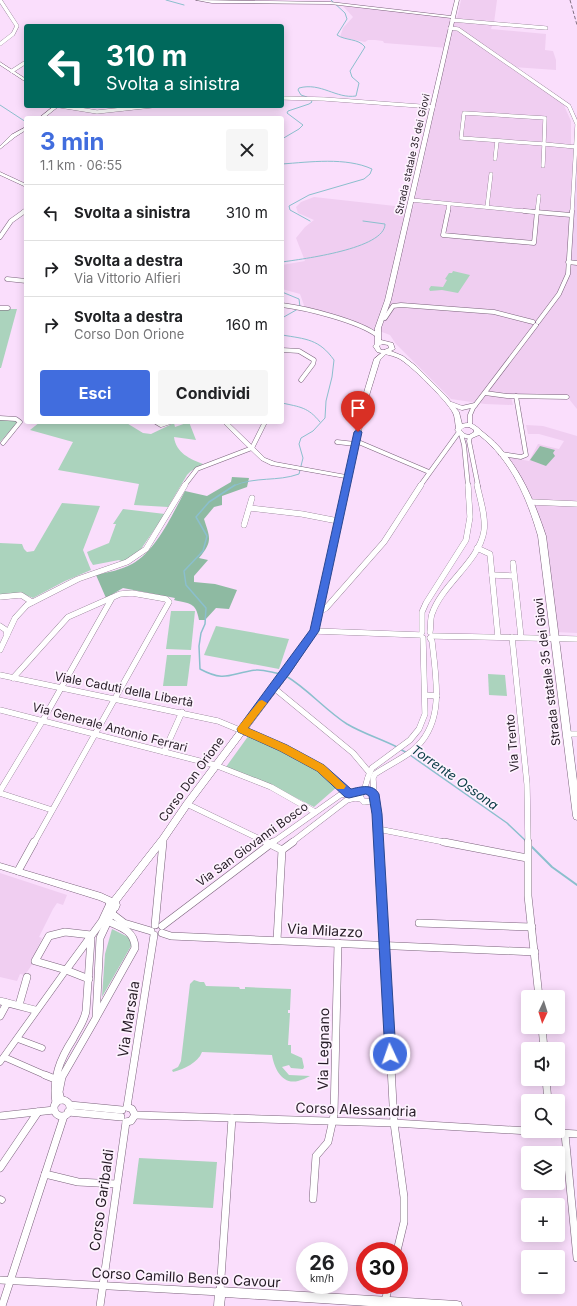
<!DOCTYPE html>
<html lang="it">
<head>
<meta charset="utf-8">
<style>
  :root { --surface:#fff; --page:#f6f6f6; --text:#202124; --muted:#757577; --line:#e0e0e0; --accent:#416dde }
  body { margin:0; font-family:Inter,sans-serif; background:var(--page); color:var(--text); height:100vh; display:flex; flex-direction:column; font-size:15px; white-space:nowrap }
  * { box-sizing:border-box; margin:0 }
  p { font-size:13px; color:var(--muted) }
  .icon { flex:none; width:22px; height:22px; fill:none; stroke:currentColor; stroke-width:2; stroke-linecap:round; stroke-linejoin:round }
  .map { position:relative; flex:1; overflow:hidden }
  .panel { position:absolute; left:24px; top:116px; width:260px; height:308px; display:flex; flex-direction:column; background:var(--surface); border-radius:4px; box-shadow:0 2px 10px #0003 }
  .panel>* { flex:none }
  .banner { position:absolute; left:24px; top:24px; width:260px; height:84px; border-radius:4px; box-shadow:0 2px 10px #0003; background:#00695c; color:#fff; overflow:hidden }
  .needle { width:26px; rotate:184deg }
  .controls { position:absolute; left:521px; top:990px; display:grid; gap:8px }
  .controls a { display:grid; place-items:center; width:44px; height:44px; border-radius:4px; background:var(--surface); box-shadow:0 2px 10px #0003; font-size:20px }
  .speed { position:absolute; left:296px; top:1242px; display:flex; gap:8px; font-size:20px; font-weight:700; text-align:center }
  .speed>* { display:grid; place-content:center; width:52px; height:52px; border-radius:50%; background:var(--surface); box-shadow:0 2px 10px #0003; line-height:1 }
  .speed small { font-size:10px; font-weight:400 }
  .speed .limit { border:6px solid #d22; background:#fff; color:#111 }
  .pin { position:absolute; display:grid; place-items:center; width:34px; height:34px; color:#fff; margin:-41px -17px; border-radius:50% 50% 50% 0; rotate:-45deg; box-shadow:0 0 4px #0007 }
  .pin .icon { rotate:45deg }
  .me { position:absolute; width:44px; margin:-22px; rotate:357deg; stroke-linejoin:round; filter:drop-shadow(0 0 3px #0008) }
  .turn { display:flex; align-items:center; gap:14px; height:84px; padding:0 16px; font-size:18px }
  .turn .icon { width:52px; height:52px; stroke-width:2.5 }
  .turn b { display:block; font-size:28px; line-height:34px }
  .round { display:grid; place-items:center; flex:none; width:42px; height:42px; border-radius:4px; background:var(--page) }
  .overview { display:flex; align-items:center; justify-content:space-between; height:68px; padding:0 16px }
  h1 { font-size:24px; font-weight:700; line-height:30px; color:var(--accent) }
  .action { display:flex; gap:8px; margin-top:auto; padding:8px 16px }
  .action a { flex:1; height:46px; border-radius:4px; background:var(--accent); color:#fff; font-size:16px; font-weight:700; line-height:46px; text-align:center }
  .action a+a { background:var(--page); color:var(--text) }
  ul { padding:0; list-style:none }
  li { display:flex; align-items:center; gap:12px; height:56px; padding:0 16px; border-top:1px solid var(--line) }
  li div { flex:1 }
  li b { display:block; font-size:15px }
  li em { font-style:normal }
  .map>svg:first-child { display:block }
</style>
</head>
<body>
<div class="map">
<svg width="577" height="1306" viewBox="0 0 577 1306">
  <rect width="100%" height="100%" fill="#fadefc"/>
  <g fill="#f0cef1">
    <path d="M461,0H497L494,23H493L491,29L546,34L545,50L553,51L556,60V70L513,67L562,101L571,121V145L577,146V409L569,399L511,397L513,405L485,404L451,399L396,344L390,335L360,324L305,308L300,294L282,289V265L305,261L296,238L305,227L314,220L298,213L296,207L301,202L314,197L413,208L448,48L384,43L383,41L375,40H368L365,42L340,37L343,28L353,17L342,5L457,18Z"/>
    <path d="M526,425L543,426L577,436V633L555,632L536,514L503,456L529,461L538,444L559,449L564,441L539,434H528Z"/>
    <path d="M0,873L67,895L63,905L57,903L53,909L39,937L42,938L34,956L36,957L33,963L25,975L20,974L17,981L0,977Z"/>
  </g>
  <g fill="#abd3bd">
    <path d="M453,271L470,275L458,293L442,290L430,291L429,289L431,286L443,287L447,280L445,279L449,273H452Z"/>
    <path d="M0,309H17L1,368H0Z"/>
    <path d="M0,418L15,420L18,422L0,442Z"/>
    <path d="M40,422H125L143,433L151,434L174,423L175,427L189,422L196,440L174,437C176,453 190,459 203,464L191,471L187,475L168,507L134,505L139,484L58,470L73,442L30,430Z"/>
    <path d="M62,503L100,506L83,550L91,570L65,581L33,598L21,593L0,595V543L22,544L24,549L27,552L34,551Z"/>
    <path d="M123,509L165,514L139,552L123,562L119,560L93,565L90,560L87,552L109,543L116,524H113Z"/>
    <path d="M171,611H195L191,650L166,649Z"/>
    <path d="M216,626L289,639L279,669L204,655Z"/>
    <path d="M167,655H191L187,686H163Z"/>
    <path d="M488,674L505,675L507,696L489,695Z"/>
    <path d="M249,735L317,770L337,787L314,807L273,786L226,767Z"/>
    <path d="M112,929L130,938L131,946L102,997L105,954Z"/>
    <path d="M194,980L200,982H204L206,986L239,987L240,989H245V987L291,989L290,1010H288V1013H290L288,1045H291V1053L302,1058L304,1067L303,1069L291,1068L289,1065L282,1067L289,1075L310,1076C306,1078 302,1080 298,1081C282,1085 274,1068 272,1055L202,1052C198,1063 184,1069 173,1072L172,1070L178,1067L181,1061L190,984Z"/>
    <path d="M139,1158L217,1162L213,1208L133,1204Z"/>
  </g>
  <g fill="#8ebaa2">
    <path d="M540,446L555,450L553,453L555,456L546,466L530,460Z"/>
    <path d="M232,477L249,478L247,487L222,496V505L214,507L204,519C210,538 213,541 199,558L208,560L194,576V582L215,584L237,590L229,609L216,608L205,620H199C196,602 190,604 174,600L175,598L123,588L106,598L96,575C109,572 121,570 132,564C156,551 172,515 185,491L207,496L231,482Z"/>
  </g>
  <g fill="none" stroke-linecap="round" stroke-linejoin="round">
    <g stroke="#8bbfcd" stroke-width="1">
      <path d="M166,0L184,5"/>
      <path d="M307,97L301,95L298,90L299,88C321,82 336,99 356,96L359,83L352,77L350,71L365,47C358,38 346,41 337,35L347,19L345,13L331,0"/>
      <path d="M0,105L26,122"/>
      <path d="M282,139L299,129L303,125L287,113L288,111L309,104L312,102L310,99"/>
      <path d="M282,164C310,162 346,157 372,169L370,174L364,179L309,195L289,206L290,210L310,221"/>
      <path d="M282,262C302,259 385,249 385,224L363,221"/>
      <path d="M282,292L299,299L300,307"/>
      <path d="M282,318L298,309"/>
      <path d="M282,403C300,407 308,407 320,422"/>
      <path d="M233,486C256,476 277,482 299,474L303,458L299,444L301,438L313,431L325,418L326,401L332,377L334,360C319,339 306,339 282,335"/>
    </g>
    <g stroke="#8bbfcd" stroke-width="1.5">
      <path d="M235,485L209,502L196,517L207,536L203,551L184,571L186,585L206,608L205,624L201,633L199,646L200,669C226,683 230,673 256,670C263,669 273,673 281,674"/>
      <path d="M286,676C308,689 325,710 347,724C362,733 381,739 397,747"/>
      <path d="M400,749L407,753"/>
      <path d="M410,755L507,823L526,841"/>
    </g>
    <path stroke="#8bbfcd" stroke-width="2" d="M530,845L552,867L577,885"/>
    <g stroke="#7a627b" stroke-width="7">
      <g id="pedestrian">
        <path d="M18,1039L42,1048"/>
        <path d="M4,1057L45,1075"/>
        <path d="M0,1062L66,970"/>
        <path d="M0,1199L2,1200"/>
      </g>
    </g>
    <g stroke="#7a627b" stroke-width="4">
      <g id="minor-far3">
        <path d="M0,0L17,26L13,34L0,44"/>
        <path d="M452,20L546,28"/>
        <path d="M450,28L458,29L569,106L577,124L572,212"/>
        <path d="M12,71L26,62"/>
        <path d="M282,98L324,99L433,107"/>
        <path d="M60,106L97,112L152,106"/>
        <path d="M464,113L545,118L544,144L461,138Z"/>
        <path d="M544,144L576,147"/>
        <path d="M495,159L497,141"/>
        <path d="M543,166L544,144"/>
        <path d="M411,200L535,212"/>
        <path d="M487,207L491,174"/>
        <path d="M23,212L26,210"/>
        <path d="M448,212L449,204"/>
        <path d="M537,212L539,196"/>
      </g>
    </g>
    <g stroke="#7a627b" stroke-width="5">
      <g id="minor-far2">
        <path d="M448,211L443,235L534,243L537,211"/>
        <path d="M524,211L571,215"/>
        <path d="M0,237L11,221L25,211"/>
        <path d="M568,262L577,263"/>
        <path d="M7,279L26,281"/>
        <path d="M282,305C306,308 358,321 377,335"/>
        <path d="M0,308H8"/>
        <path d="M385,318L393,306L401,305L494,312L533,322"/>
        <path d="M538,322L559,294L568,274L572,211"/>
        <path d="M282,350L299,351L314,360L313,364L301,380"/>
        <path d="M485,393L507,396L567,397"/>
        <path d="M451,404L462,408L475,405"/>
        <path d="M0,418L16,419L20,422L3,443"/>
        <path d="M156,422L161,425L170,422"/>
        <path d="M470,425V415L473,408L536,325"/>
        <path d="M461,434L464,445L468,486"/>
        <path d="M470,437L469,441L478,486"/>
        <path d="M356,441L429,472"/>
        <path d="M337,442L355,444"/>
        <path d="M501,454L521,457L526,455L516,396"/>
        <path d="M184,486L197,469L252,448L265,422"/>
        <path d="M420,486L459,432"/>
      </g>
    </g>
    <g stroke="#7a627b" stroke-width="6">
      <g id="minor-far1">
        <path d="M531,502L577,504"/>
        <path d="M250,508L302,514L338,521"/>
        <path d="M244,525L252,498"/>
        <path d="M477,548L490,554L498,637"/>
        <path d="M513,563L521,637"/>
        <path d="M492,575L514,576"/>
        <path d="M0,597L21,595L32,602"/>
        <path d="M319,612L326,608L384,542L421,485"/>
        <path d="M0,626L6,630L7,635"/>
        <path d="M315,631L421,635"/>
        <path d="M422,632V612L426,603L466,540L470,517L468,485"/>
        <path d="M430,632C431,626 430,619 432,614C442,584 479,562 484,531C486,516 480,499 477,485"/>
        <path d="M432,636L577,639"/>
        <path d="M512,637L527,784L528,843"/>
        <path d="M0,650L15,618L27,605L78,579L127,562L146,549L185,485"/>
        <path d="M0,675L218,721L283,748L320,768L349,794"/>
        <path d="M13,678L68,617L120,594L132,593L166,599L169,602L34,843"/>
        <path d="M274,688L353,753L369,772"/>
        <path d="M425,695L437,696"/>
        <path d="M0,710L215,765L271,787L315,812"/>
        <path d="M567,734H577"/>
        <path d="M164,752L182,712"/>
        <path d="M0,791L43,720L112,598"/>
        <path d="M364,791L368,777L372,768L410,740L419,729L425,714L423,638"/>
        <path d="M0,793L52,810"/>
        <path d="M374,794L373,778L375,774C387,766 400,760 412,751C446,724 436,679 432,641L430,638"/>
        <path d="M374,798L377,814L379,843"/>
        <path d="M187,804L268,843"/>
        <path d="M378,829L449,843"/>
        <path d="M163,843V839"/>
        <path d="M272,843L340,795L367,790L372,792L374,798L372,801L364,802L360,797L362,792"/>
        <path d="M291,843L347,800L355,798L361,799"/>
      </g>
    </g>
    <g stroke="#7a627b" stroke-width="8">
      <g id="minor">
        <path d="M266,842L282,850L277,940"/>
        <path d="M379,842L394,1123L404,1197V1222L397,1251"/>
        <path d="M444,842L527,858"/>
        <path d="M528,842V896L539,997"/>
        <path d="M282,850L293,842"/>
        <path d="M18,871L34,842"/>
        <path d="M111,913L124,923L151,931"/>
        <path d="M419,923L532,927"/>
        <path d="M155,925L163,842"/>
        <path d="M162,926L273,842"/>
        <path d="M162,933L171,936L535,952"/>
        <path d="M66,970L102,921L109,906"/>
        <path d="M89,979L66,970L35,961L49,936L65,932L91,935"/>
        <path d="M0,1001L35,1010"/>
        <path d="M19,1005L27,977"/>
        <path d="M0,1016L7,1003"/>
        <path d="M97,1016L135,948C135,931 121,927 107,921"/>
        <path d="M542,1027L544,1049"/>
        <path d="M45,1075L55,1079"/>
        <path d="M546,1079L548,1101"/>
        <path d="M61,1100L59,1092L62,1077L96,1018L100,938L114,908"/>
        <circle cx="62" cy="1108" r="8"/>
        <path d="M56,1103C52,1079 60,1059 73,1039C78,1029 84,1022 86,1011L91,939"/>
        <path d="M70,1105L122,1110"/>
        <path d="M127,1107L154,935"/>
        <path d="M68,1112L121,1117"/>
        <path d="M135,1115L394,1123L577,1134"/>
        <path d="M0,1116L54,1110"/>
        <path d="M126,1122L131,1121L135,1115L132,1109L127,1107"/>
        <path d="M565,1134L577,1258"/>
        <path d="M0,1168L38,1112"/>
        <path d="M45,1174L78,1182L116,1184"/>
        <path d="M313,1199L316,1156L328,1142L334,1115L338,943"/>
        <path d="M0,1280L220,1292L232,1118"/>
        <path d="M2,1306L64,1116"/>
        <path d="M100,1306L126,1122"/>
        <path d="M384,1306L389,1285"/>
      </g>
    </g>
    <g stroke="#7a627b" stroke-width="1">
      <g id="tertiary">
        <path d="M0,62L26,79V82L0,65Z"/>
        <path d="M54,106H59L44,118H39Z"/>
        <path d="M26,127V130L15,137L0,149V146L11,135Z"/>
        <path d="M0,172L26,184V187L0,175Z"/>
        <path d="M385,350L388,352L380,360L368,399L318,631L290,673L190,806L166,841L119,902L120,905L118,910L112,912L107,909L106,903L99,900L0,869V863L101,893L112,898L160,837L184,802L284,669L312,630L345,478L271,465L261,460L222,422H228L265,458L275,462L346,475L362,399L374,359Z"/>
        <path d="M220,1287L457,1301L461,1302L462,1306H369L225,1297L224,1306H214L215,1292L216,1288Z"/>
      </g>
    </g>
    <g stroke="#7a627b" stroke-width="1">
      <path id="secondary" d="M196,0L330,2L451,16L455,0H459L391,300L381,328V340L393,343L395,349L391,351L403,356L416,366L446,396L459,412L462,424C472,421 476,426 483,432C516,457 533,497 546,536L577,781V820L574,819L573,816L538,536C527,498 511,460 479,435L470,439L461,437L455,430L456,428C455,423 455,417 453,413C448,402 409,363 398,358C391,355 384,354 377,352L373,346L375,344V328L385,300L451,18L330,4L212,3ZM382,344L388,345L389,348L384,350H381L379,346ZM465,427H469L474,430V432L469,435L465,434L461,430Z"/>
    </g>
    <use href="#pedestrian" stroke="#fff" stroke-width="6"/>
    <use href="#minor-far3" stroke="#fff" stroke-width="3.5"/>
    <use href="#minor-far2" stroke="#fff" stroke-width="4"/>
    <use href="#minor-far1" stroke="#fff" stroke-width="5.5"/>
    <use href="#minor" stroke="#fff" stroke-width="7"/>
    <use href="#tertiary" fill="#fff" fill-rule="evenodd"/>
    <use href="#secondary" fill="#fff" fill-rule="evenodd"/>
    <path stroke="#827082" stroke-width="1" stroke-dasharray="3.5 2" stroke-linecap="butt" d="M570,0L577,25"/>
  </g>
  <path fill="#416dde" stroke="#2a4790" d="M358,429L362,432L319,631L290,673L248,728L287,745L324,765L351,789C360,787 373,783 379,794L382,814L396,1054L395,1058L390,1060L386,1058L385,1054L372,814L369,796L366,794L349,798L345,797L317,771L280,751L238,732L237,729L310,630L354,432Z"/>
  <path fill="#f59e0b" d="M262,700L267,703L248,728L287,745L324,765L344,784L346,786L344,789H337L317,771L280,751L238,732L237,729L238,727L259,701Z"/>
  <g text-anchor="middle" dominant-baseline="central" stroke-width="3.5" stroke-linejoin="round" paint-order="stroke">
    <g font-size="10" fill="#251b25" stroke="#fdf2fe">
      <text transform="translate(412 154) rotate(-77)">Strada statale 35 dei Giovi</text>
    </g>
    <g font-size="12" fill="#251b25" stroke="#fdf2fe">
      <text transform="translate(547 672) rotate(-97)">Strada statale 35 dei Giovi</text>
      <text transform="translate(124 689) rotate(11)">Viale Caduti della Libertà</text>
      <text transform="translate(110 727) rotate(15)">Via Generale Antonio Ferrari</text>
      <text transform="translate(512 743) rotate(-95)">Via Trento</text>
      <text transform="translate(191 779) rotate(-54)">Corso Don Orione</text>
      <text transform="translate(252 844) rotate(-36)">Via San Giovanni Bosco</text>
    </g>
    <g font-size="13" font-style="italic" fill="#053842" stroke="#fdf2fe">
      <text transform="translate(455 777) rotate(35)">Torrente Ossona</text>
    </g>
    <g font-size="14" fill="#251b25" stroke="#fdf2fe">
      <text transform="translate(325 930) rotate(3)">Via Milazzo</text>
      <text transform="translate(128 1019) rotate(-81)">Via Marsala</text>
      <text transform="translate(323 1049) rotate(-89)">Via Legnano</text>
      <text transform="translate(356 1109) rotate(2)">Corso Alessandria</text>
      <text transform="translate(101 1200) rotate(-82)">Corso Garibaldi</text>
      <text transform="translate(186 1277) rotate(3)">Corso Camillo Benso Cavour</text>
    </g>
  </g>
</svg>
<div class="controls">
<a><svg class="needle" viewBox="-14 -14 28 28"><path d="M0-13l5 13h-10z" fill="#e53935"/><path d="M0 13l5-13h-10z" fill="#757577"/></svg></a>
<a><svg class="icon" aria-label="sound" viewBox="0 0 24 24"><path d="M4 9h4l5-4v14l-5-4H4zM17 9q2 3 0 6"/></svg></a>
<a><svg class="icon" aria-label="search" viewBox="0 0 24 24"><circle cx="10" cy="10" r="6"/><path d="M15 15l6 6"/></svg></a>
<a><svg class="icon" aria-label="layers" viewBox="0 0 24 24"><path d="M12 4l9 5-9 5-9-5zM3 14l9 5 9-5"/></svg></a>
<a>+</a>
<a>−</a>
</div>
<div class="speed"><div>26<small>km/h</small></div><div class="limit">30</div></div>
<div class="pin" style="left:358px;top:432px;background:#d93025"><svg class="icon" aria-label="arrive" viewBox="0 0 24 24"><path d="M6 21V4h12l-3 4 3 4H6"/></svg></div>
<svg class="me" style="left:390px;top:1054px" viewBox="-20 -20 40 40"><circle r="17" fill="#416dde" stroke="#fff" stroke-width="3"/><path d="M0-11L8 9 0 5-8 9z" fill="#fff"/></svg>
<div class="banner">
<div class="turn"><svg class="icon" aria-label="left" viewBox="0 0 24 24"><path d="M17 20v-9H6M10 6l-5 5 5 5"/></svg><div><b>310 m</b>Svolta a sinistra</div></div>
</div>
<section class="panel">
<div class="overview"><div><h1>3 min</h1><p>1.1 km · 06:55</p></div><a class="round"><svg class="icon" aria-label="close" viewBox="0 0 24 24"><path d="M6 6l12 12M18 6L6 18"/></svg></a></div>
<ul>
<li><svg class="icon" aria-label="left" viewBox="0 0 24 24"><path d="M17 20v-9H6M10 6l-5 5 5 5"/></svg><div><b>Svolta a sinistra</b></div><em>310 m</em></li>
<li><svg class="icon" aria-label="right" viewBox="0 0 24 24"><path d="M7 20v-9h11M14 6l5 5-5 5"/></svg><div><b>Svolta a destra</b><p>Via Vittorio Alfieri</p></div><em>30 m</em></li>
<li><svg class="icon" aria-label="right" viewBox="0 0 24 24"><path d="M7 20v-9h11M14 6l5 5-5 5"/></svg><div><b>Svolta a destra</b><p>Corso Don Orione</p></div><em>160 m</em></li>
</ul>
<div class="action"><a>Esci</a><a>Condividi</a></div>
</section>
</div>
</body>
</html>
